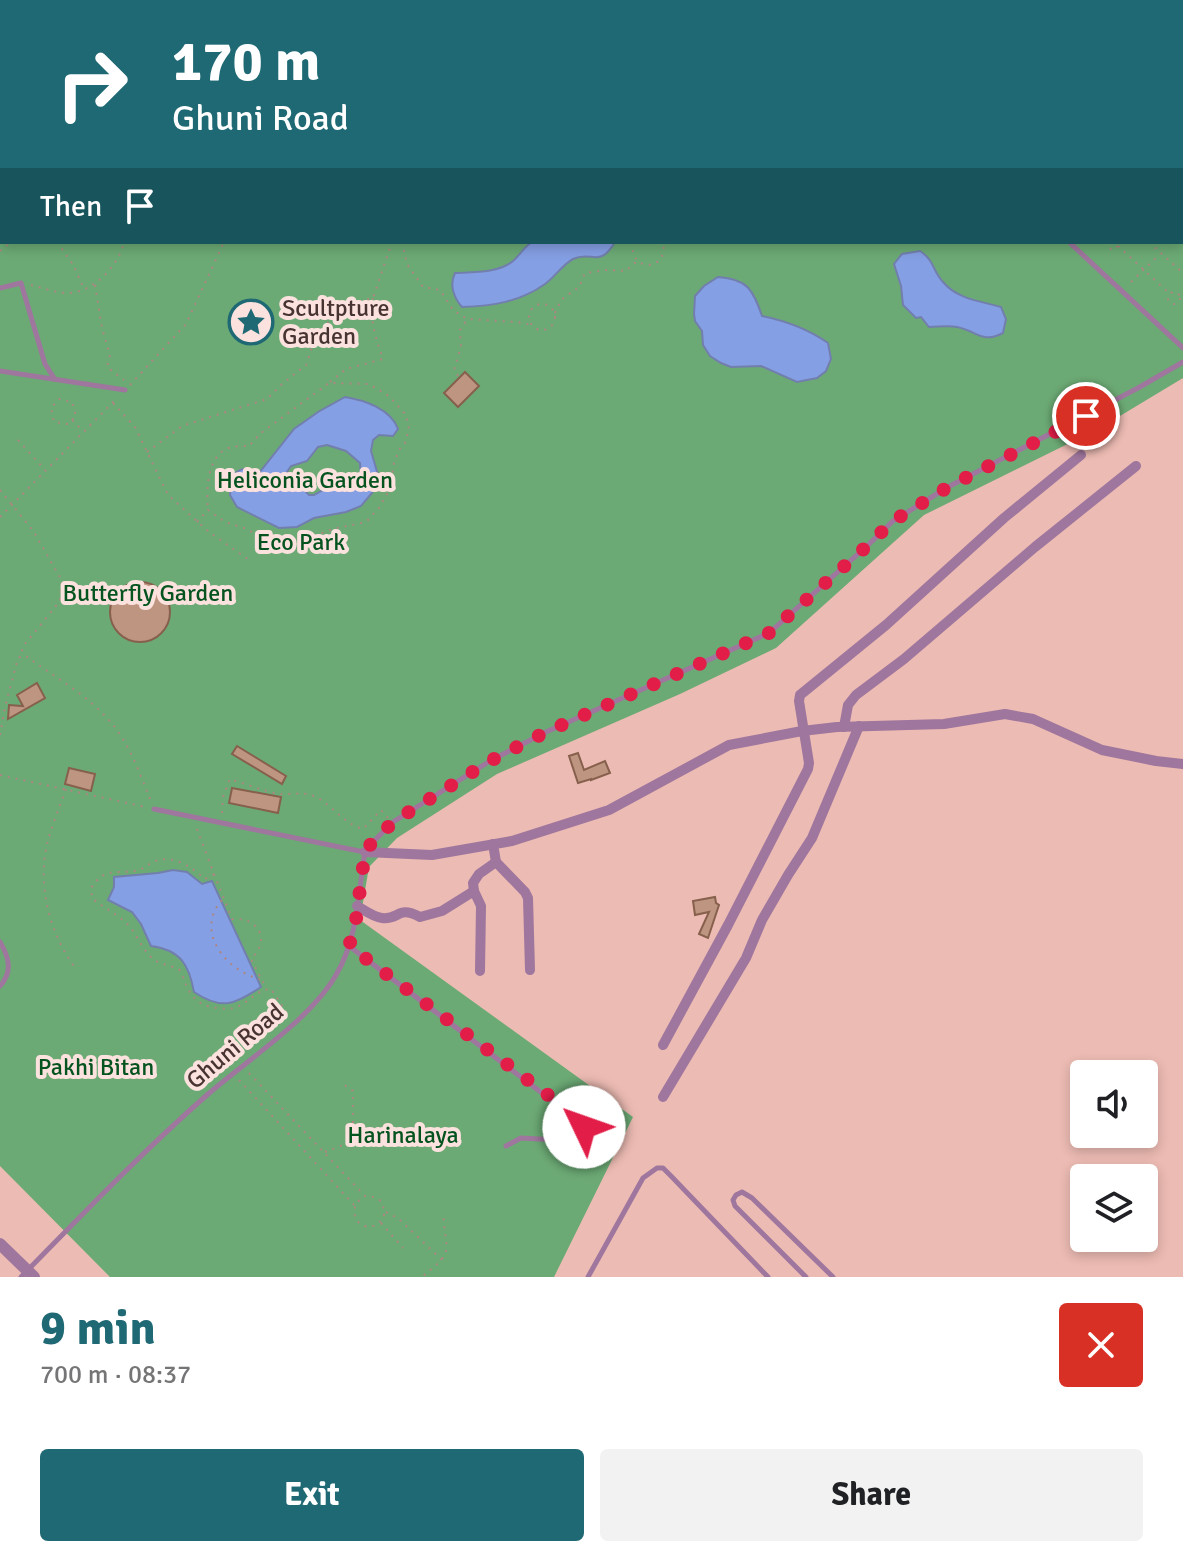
<!DOCTYPE html>
<html lang="en">
<head>
<meta charset="utf-8">
<style>
  :root { --surface:#fff; --page:#f2f2f2; --text:#202124; --muted:#757577; --accent:#1f6974 }
  body { margin:0; font-family:Signika,sans-serif; background:var(--page); color:var(--text); height:100vh; display:flex; flex-direction:column; font-size:30px; white-space:nowrap }
  * { box-sizing:border-box; margin:0 }
  p { font-size:26px; color:var(--muted) }
  .icon { flex:none; width:44px; height:44px; fill:none; stroke:currentColor; stroke-width:2; stroke-linecap:round; stroke-linejoin:round }
  .map { position:relative; height:1277px; overflow:hidden }
  .sheet { display:flex; flex-direction:column; background:var(--surface); flex:1 }
  .sheet>* { flex:none }
  .hud { position:absolute; left:0px; top:0px; width:1184px; height:244px; box-shadow:0 4px 12px #0003; background:#1f6974; color:#fff; overflow:hidden }
  .tools { position:absolute; left:1070px; top:1060px; display:grid; gap:16px }
  .tools a { display:grid; place-items:center; width:88px; height:88px; border-radius:8px; background:var(--surface); box-shadow:0 4px 12px #0003; font-size:40px }
  .pin { position:absolute; display:grid; place-items:center; width:68px; height:68px; color:#fff; margin:-34px; border:4px solid #fff; border-radius:50%; box-shadow:0 2px 8px #0007 }
  .me { position:absolute; width:88px; margin:-44px; rotate:312deg; stroke-linejoin:round; filter:drop-shadow(0 0 6px #0008) }
  .turn { display:flex; align-items:center; gap:28px; height:168px; padding:0 40px; font-size:36px }
  .turn .icon { width:104px; height:104px; stroke-width:2.5 }
  .turn b { display:block; font-size:56px; line-height:68px }
  .then { display:flex; align-items:center; height:76px; padding:0 40px; background:#0003; gap:16px; font-size:30px }
  .round { display:grid; place-items:center; flex:none; width:84px; height:84px; border-radius:8px; background:var(--page) }
  .headline { display:flex; align-items:center; justify-content:space-between; height:136px; padding:0 40px }
  h1 { font-size:48px; font-weight:700; line-height:60px; color:var(--accent) }
  .button { display:flex; gap:16px; margin-top:auto; padding:16px 40px }
  .button a { flex:1; height:92px; border-radius:8px; background:var(--accent); color:#fff; font-size:32px; font-weight:700; line-height:92px; text-align:center }
  .button a+a { background:var(--page); color:var(--text) }
  .map>svg:first-child { display:block }
</style>
</head>
<body>
<div class="map">
<svg width="1183" height="1277" viewBox="0 0 1183 1277">
  <rect width="100%" height="100%" fill="#ecbbb3"/>
  <path fill="#6caa75" d="M62,0H1183V378L1100,428L924,515L776,648L680,694L497,774L397,838L369,867L360,920L633,1117L554,1277H110L0,1166V62L2,60V242H1182V2H60Z"/>
  <g fill="#859fe4" stroke="#727fae" stroke-width="2" fill-rule="evenodd">
    <path d="M532,242H615C599,269 592,250 573,259C562,265 555,277 545,284C520,302 492,306 462,307C454,298 449,285 455,273C473,272 499,273 513,261C520,255 524,247 532,242Z"/>
    <path d="M920,251C935,261 932,270 943,282C957,299 980,301 1001,307L1006,319L1003,333C982,344 977,331 957,327C948,325 938,327 929,327L921,317L916,318L903,305L901,286L894,264L902,254Z"/>
    <path d="M718,277C748,279 753,290 762,316C786,321 808,329 828,343L831,359L826,371L817,378L797,382L761,366L731,367L721,363L710,356L703,345L702,331L695,321L694,314L695,296L704,286Z"/>
    <path d="M345,397C364,400 391,409 398,429L393,436L379,435L373,440L371,451L378,475L372,493L361,506L346,512L314,518L297,527L279,528L237,507L230,495L232,476C242,466 247,468 259,473L294,429L318,412ZM327,445L346,451L360,463L361,480L348,489L330,486L314,495H309L287,472L291,466L307,461L318,447Z"/>
    <path d="M173,870L187,872L202,884L212,881L261,987C236,1004 222,1011 194,992C189,965 181,950 151,946L141,924L132,912L108,900L114,887V877L158,873Z"/>
  </g>
  <g fill="#be9580" stroke="#86604c" stroke-width="2">
    <path d="M465,372L479,386L458,407L444,393Z"/>
    <circle cx="140" cy="612" r="30"/>
    <path d="M37,683L45,698L8,719L9,705L23,706L17,695Z"/>
    <path d="M237,746L286,776L282,784L232,754Z"/>
    <path d="M578,753L584,770L605,761L610,773L591,780V779L578,783L569,756Z"/>
    <path d="M69,768L95,774L91,791L65,784Z"/>
    <path d="M232,788L281,797L278,813L229,803Z"/>
    <path d="M715,897L716,903L719,905L708,938L699,934L709,912L695,915L693,901Z"/>
  </g>
  <g fill="none" stroke-linecap="round" stroke-linejoin="round">
    <g stroke="#ac8681" stroke-width="2" stroke-dasharray="2 6" stroke-linecap="butt">
      <path d="M383,0V2"/>
      <path d="M578,0L579,2"/>
      <path d="M623,0L638,2"/>
      <path d="M690,0L692,2"/>
      <path d="M139,2L141,0"/>
      <path d="M644,2L652,0"/>
      <path d="M1182,187L1183,186"/>
      <path d="M1182,204H1183"/>
      <path d="M0,221L2,219"/>
      <path d="M57,242L74,266L83,287"/>
      <path d="M402,242L407,264L423,287L440,290L453,310L467,319L517,322L532,325"/>
      <path d="M633,242C628,273 669,272 663,242"/>
      <path d="M1107,242V247L1113,250L1118,246V242"/>
      <path d="M1149,242L1183,273"/>
      <path d="M1118,246L1170,294"/>
      <path d="M0,251L11,242"/>
      <path d="M1131,282L1160,254"/>
      <path d="M31,285C43,288 56,293 69,293C94,292 119,265 124,242"/>
      <path d="M95,285L102,328L110,355L107,367L124,380"/>
      <circle cx="1174" cy="298" r="6"/>
      <circle cx="542" cy="317" r="13"/>
      <path d="M555,313L561,300L579,287L585,273L607,270L626,271L637,261"/>
      <path d="M458,376L454,370L461,347L460,330L466,321"/>
      <path d="M330,382L346,369L383,359C376,338 369,320 373,298"/>
      <path d="M130,385L186,324L224,242"/>
      <path d="M113,403L135,427L168,495L209,532L252,562"/>
      <path d="M72,420L76,416L72,402L59,399L51,408L54,422L68,424L72,420L83,431"/>
      <path d="M18,440L45,470"/>
      <path d="M147,452L182,426L267,399L282,384L306,365L315,338L337,312L357,302L373,298L392,242"/>
      <path d="M0,490L34,532L62,581L60,601L25,644L20,655"/>
      <path d="M0,517L117,398"/>
      <path d="M197,522L208,510L225,522L247,529L260,537L266,544L279,549L333,529L366,522L379,508L392,485L393,466L399,450L405,443L409,429L406,415L389,396L369,384L329,383L261,433L249,446C241,446 231,446 224,450C207,461 206,492 208,510"/>
      <path d="M0,735L5,707L18,658L22,656H26C53,676 84,693 106,717C128,739 139,772 150,799"/>
      <path d="M0,775L145,807"/>
      <path d="M66,789C59,809 50,829 46,849C38,890 51,936 76,969"/>
      <path d="M222,813L223,797L230,779C246,784 263,791 279,794C292,795 303,791 316,797C333,806 344,824 363,829L381,810L388,818"/>
      <path d="M197,829L214,874L205,879C191,867 172,853 153,862C147,865 142,870 135,871C114,874 105,867 91,888L92,898C102,907 114,912 124,921C136,931 140,947 152,958C161,966 171,964 181,971C188,992 194,1006 218,1008C225,1009 231,1009 237,1007C249,1002 258,989 271,989L288,1015"/>
      <path d="M214,874L232,919C259,917 271,940 251,959L266,988"/>
      <path d="M222,900C194,931 226,971 260,979"/>
      <path d="M249,1073L365,1196H371L381,1201L385,1212C382,1223 376,1228 364,1226C354,1221 353,1214 356,1203L365,1196"/>
      <path d="M239,1080L354,1205"/>
      <path d="M325,1152L353,1141V1091L343,1084"/>
      <path d="M386,1212L399,1219L442,1260L422,1277"/>
      <path d="M381,1223L403,1248"/>
      <path d="M442,1259L447,1249L443,1214"/>
    </g>
    <g stroke="#9f769d" stroke-width="5">
      <path d="M1069,242L1183,348"/>
      <path d="M0,288L21,283L45,364L54,378"/>
      <path d="M0,371L125,390"/>
      <path d="M154,809L364,852"/>
      <path d="M0,942C9,957 13,972 0,986"/>
      <path d="M349,946L584,1125L577,1138L573,1141L521,1138L506,1146"/>
      <path d="M21,1277C82,1215 142,1152 207,1095C246,1061 311,1019 336,975C358,938 358,894 365,852L370,845L393,822L490,761L546,732L769,633L867,546L893,521L948,487L1138,388L1183,362"/>
      <path d="M588,1277L643,1178L657,1168H663L671,1176L768,1277"/>
      <path d="M806,1277L735,1206L733,1200L736,1195L742,1192L752,1198L833,1277"/>
    </g>
    <g stroke="#9f769d" stroke-width="10">
      <path d="M844,727L848,705L856,695L904,659L1035,547L1136,466"/>
      <path d="M493,844L496,862L525,892L528,898L530,970"/>
      <path d="M365,852L432,855L512,841L609,810L729,745L802,731L837,727L944,724L1005,714L1033,719L1102,750L1156,761L1183,764"/>
      <path d="M357,906C364,910 373,917 382,918C400,920 397,905 420,917L442,911L474,891"/>
      <path d="M480,971L481,906L474,891L473,883L479,874L496,862"/>
      <path d="M663,1045L728,925L808,769L809,763L799,701L800,695L886,625L1004,518L1081,455"/>
      <path d="M663,1097L746,958L762,920L788,875L812,838L859,726"/>
    </g>
    <g stroke="#9f769d" stroke-width="12">
      <path d="M39,2L41,0"/>
      <path d="M0,42L2,40"/>
      <path d="M0,1244L34,1277"/>
    </g>
    <path stroke="#772c76" stroke-width="16" d="M0,8L2,6"/>
  </g>
  <g fill="none" stroke-linecap="round" stroke-linejoin="round">
    <path stroke="#e11d48" stroke-width="14" stroke-dasharray="0 25.2" d="M584,1127V1122L349,946L355,927L365,852L370,845L393,822L490,761L546,732L769,633L867,546L893,521L948,487L1086,416"/>
  </g>
  <defs>
    <g id="sight-ring" transform="scale(2.3)"><circle r="9.5" fill="#fce2de" stroke="#1f6974" stroke-width="1.5"/><path d="M0-6L1.8-2.2L6-1.7L2.9 1.2L3.7 5.4L0 3.3L-3.7 5.4L-2.9 1.2L-6-1.7L-1.8-2.2Z" fill="#1f6974"/></g>
  </defs>
  <g fill-rule="evenodd">
    <use href="#sight-ring" x="251" y="322"/>
  </g>
  <g text-anchor="middle" dominant-baseline="central" stroke-width="8" stroke-linejoin="round" paint-order="stroke">
    <g font-size="24" fill="#473331" stroke="#fce2de" text-anchor="start">
      <text x="282" y="308">Scultpture<tspan x="282" dy="28">Garden</tspan></text>
    </g>
    <g font-size="24" fill="#055420" stroke="#fce2de">
      <text x="305" y="480">Heliconia Garden</text>
      <text x="301" y="542">Eco Park</text>
      <text x="148" y="593">Butterfly Garden</text>
      <text x="96" y="1067">Pakhi Bitan</text>
      <text x="403" y="1135">Harinalaya</text>
    </g>
    <g font-size="24" fill="#473331" stroke="#fce2de">
      <text transform="translate(235 1046) rotate(-40)">Ghuni Road</text>
    </g>
  </g>
</svg>
<div class="tools">
<a><svg class="icon" aria-label="sound" viewBox="0 0 24 24"><path d="M4 9h4l5-4v14l-5-4H4zM17 9q2 3 0 6"/></svg></a>
<a><svg class="icon" aria-label="layers" viewBox="0 0 24 24"><path d="M12 4l9 5-9 5-9-5zM3 14l9 5 9-5"/></svg></a>
</div>
<div class="pin" style="left:1086px;top:416px;background:#d93025"><svg class="icon" aria-label="arrive" viewBox="0 0 24 24"><path d="M6 21V4h12l-3 4 3 4H6"/></svg></div>
<svg class="me" style="left:584px;top:1127px" viewBox="-20 -20 40 40"><circle r="19" fill="#fff"/><path d="M0-13L10 11 0 6-10 11z" fill="#e11d48"/></svg>
<div class="hud">
<div class="turn"><svg class="icon" aria-label="right" viewBox="0 0 24 24"><path d="M7 20v-9h11M14 6l5 5-5 5"/></svg><div><b>170 m</b>Ghuni Road</div></div>
<div class="then">Then<svg class="icon" aria-label="arrive" viewBox="0 0 24 24"><path d="M6 21V4h12l-3 4 3 4H6"/></svg></div>
</div>
</div>
<section class="sheet">
<div class="headline"><div><h1>9 min</h1><p>700 m · 08:37</p></div><a class="round" style="background:#d93025;color:#fff"><svg class="icon" aria-label="close" viewBox="0 0 24 24"><path d="M6 6l12 12M18 6L6 18"/></svg></a></div>
<div class="button"><a>Exit</a><a>Share</a></div>
</section>
</body>
</html>
